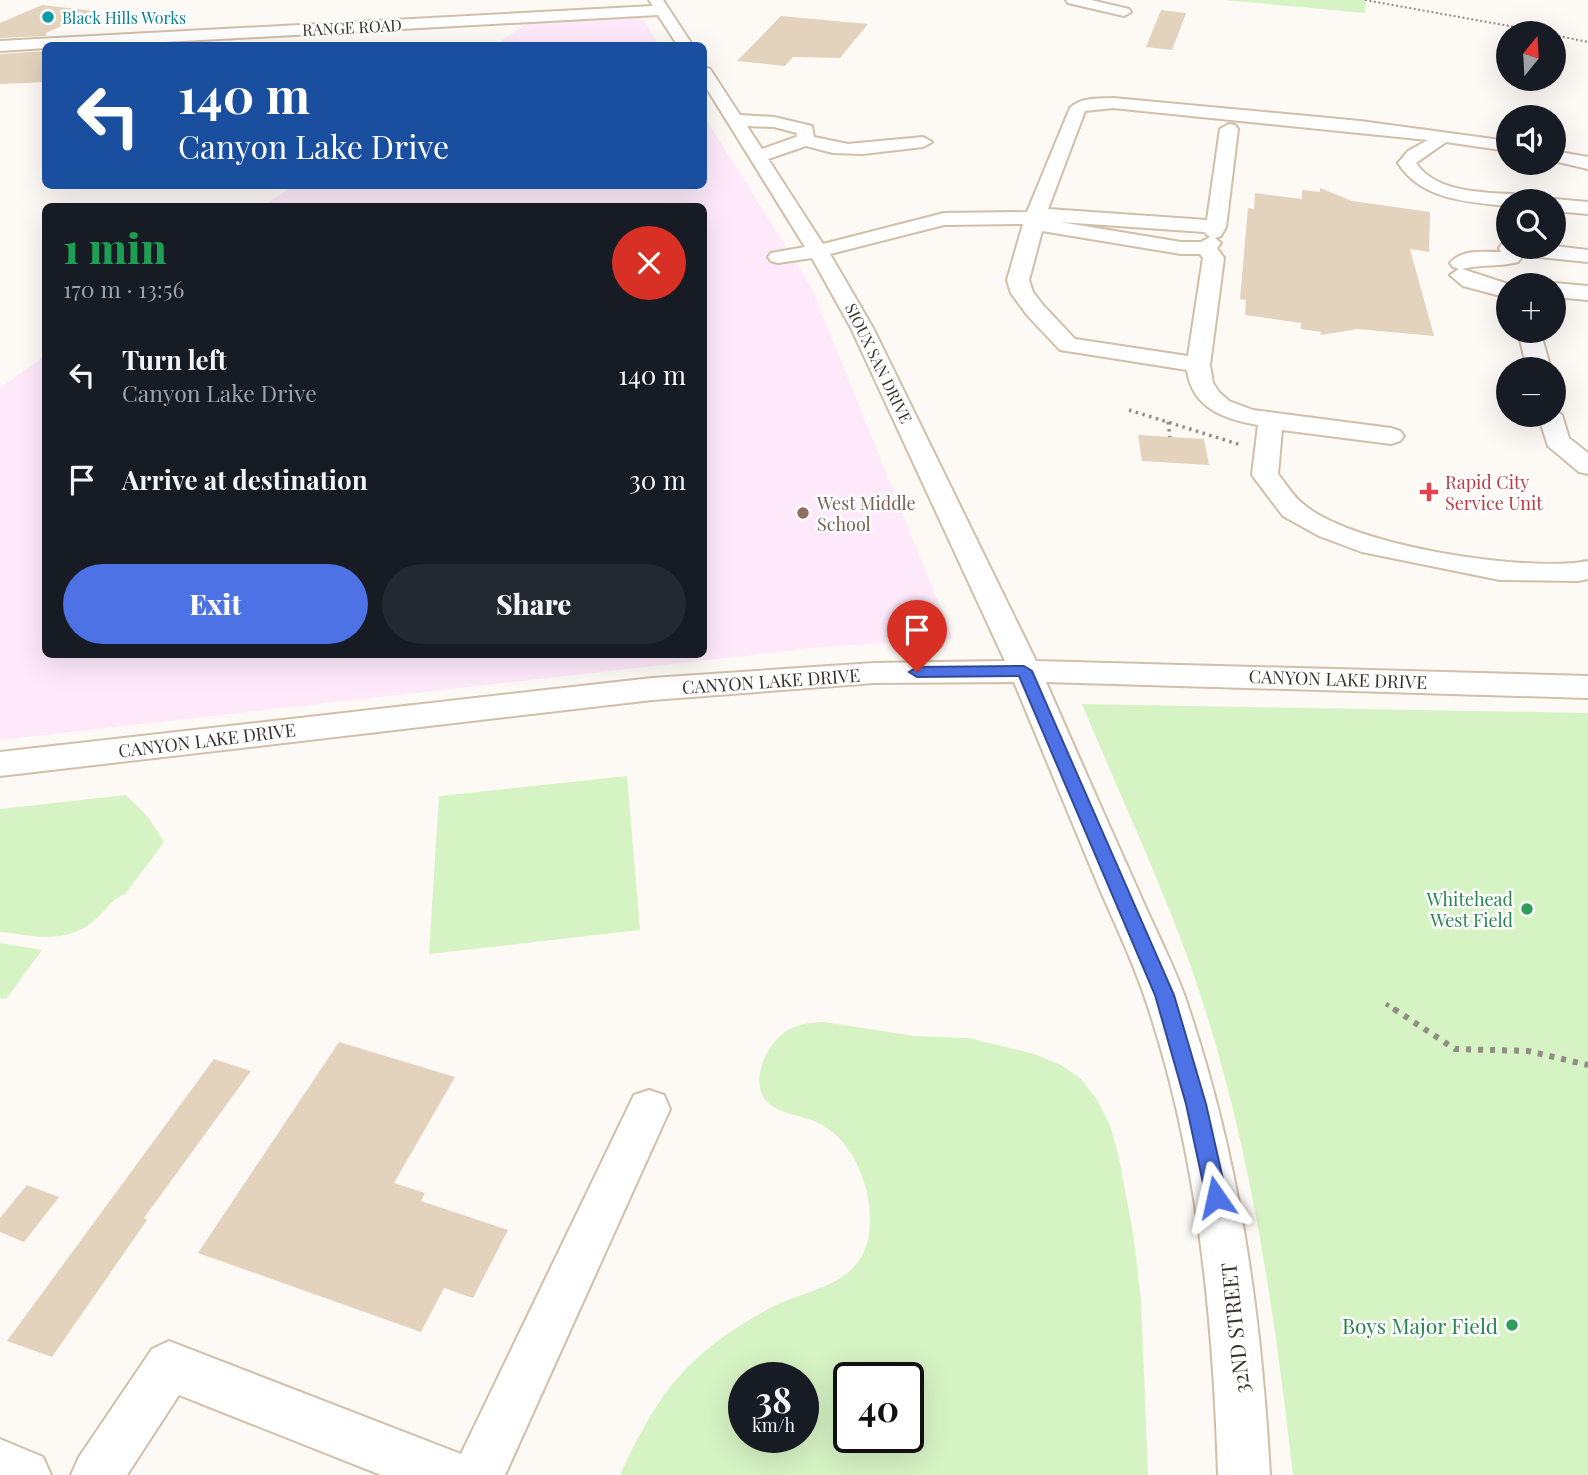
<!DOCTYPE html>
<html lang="en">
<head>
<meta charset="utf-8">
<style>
  :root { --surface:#171b24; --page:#242831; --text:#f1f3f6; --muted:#9ea1a6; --accent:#4d72e5 }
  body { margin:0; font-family:"Playfair Display",serif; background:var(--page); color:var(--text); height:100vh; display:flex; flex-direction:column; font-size:26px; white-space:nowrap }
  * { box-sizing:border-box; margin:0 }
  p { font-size:23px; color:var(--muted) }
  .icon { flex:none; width:38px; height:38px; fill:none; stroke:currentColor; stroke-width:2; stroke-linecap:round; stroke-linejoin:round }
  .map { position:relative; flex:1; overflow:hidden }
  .details { position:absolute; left:42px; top:203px; width:665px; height:455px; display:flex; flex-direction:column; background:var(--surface); border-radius:10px; box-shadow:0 7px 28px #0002 }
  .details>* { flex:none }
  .banner { position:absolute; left:42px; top:42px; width:665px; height:147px; border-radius:10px; box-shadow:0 7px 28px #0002; background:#1a4fa0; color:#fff; overflow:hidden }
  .needle { width:46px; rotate:18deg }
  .buttons { position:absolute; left:1496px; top:21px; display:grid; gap:14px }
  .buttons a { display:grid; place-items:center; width:70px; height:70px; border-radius:50%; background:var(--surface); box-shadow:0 7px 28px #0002; font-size:35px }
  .speed { position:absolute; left:728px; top:1362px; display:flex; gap:14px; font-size:35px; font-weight:700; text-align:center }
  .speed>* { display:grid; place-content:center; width:91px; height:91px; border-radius:50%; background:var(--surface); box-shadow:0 7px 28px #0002; line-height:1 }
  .speed small { font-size:18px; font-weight:400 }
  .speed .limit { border:4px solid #111; border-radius:10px; background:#fff; color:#111 }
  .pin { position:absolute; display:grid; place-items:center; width:60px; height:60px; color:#fff; margin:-72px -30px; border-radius:50% 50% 50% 0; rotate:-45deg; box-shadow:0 0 7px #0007 }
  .pin .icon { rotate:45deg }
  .me { position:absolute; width:77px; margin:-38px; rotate:349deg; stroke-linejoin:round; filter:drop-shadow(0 0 5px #0008) }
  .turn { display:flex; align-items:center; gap:24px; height:147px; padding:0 21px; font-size:32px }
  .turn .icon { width:91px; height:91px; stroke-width:2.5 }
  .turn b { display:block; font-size:49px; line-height:60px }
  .round { display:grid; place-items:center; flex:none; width:74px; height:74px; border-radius:37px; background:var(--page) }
  .head { display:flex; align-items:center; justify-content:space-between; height:119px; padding:0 21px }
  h1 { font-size:42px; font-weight:800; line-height:52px; color:#1e9e55 }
  .primary-button { display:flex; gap:14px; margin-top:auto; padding:14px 21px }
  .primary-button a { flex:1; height:80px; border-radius:42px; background:var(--accent); color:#fff; font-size:28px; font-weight:800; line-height:80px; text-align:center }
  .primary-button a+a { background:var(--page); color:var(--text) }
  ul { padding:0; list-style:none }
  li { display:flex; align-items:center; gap:21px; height:105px; padding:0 21px }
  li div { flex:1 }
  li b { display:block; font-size:26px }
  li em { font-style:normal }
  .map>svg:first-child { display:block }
</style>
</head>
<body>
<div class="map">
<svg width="1588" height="1475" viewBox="0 0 1588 1475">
  <rect width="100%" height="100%" fill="#fdf9f5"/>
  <g fill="#fde9f9">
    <path d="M641,17L659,45H495L527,23Z"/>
    <path d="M704,116L811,287L953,639L821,647L0,740V388L45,356L46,654H704V206H263L293,186H704Z"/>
  </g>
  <g fill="#d6f3c4" fill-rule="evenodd">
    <path d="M1225,0H1366L1365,13Z"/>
    <path d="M1082,704L1588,713V1475H1293C1273,1298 1247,1121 1186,953C1155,869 1116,786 1082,704Z"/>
    <path d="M627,776L640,930L429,954L439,796Z"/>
    <path d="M126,795L148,817L164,842L125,894C112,899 106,910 96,919C68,945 35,936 0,932V809Z"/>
    <path d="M0,943L42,950L6,999L0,998Z"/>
    <path d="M824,1022L914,1036L969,1038L1034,1054L1061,1065L1081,1079L1097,1100L1110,1125L1119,1158L1133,1233L1141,1300L1148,1475H620C638,1435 662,1390 695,1360C716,1340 743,1323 768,1309C806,1288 861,1288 869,1234C875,1195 855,1138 816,1122C801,1115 773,1113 764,1098C751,1077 768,1041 788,1030C800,1023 811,1023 824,1022ZM803,1377V1437H744V1377ZM908,1377V1437H849V1377Z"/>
  </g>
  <g fill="#e3d2bc">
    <path d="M42,5L95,11L46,33V36L0,38V23Z"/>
    <path d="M1161,10L1186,13L1172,50L1146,47Z"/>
    <path d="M781,16L868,24L840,58L793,57L785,66L737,61Z"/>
    <path d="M46,51V82L0,84V54Z"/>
    <path d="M1320,188L1352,201L1430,212L1429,252L1410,249L1434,336L1358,329L1321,335V332L1301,329V323L1245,315L1246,300L1240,299L1248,208L1254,209L1255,193L1302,199V190L1320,192Z"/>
    <path d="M1138,435L1204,439L1209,465L1142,461Z"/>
    <path d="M339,1042L455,1077L394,1183L425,1193L421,1201L508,1230L473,1298L444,1288L421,1332L198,1253Z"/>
    <path d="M214,1059L251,1071L144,1218L147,1220L52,1357L7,1341Z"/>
    <path d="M27,1185L59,1197L24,1242L0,1232V1218Z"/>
  </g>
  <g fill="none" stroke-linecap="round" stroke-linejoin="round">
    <g stroke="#d0bfa9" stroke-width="4">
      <g id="minor">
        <path d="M649,0H663L693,46H678L658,15L93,46H46V48L0,51V41L653,6Z"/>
        <path d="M1066,0H1091L1129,9L1131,12L1124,16L1068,3Z"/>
        <path d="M704,67L710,69L740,115L774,117L812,126L814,137L848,144L923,137L932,142L923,147L863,154L833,153L806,146L768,159L823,244L944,213L1027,212L1070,108C1081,97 1098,99 1113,98L1360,121L1508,141V151L1446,142L1416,163C1437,195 1490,192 1524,195L1534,201H1508V206C1468,202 1421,200 1398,163L1408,151L1428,140L1113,108L1085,111L1048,209L1207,220L1220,129L1229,124L1235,125L1238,129L1226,227L1221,236L1215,238L1221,243L1217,248L1224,258L1210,365L1213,383L1219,392L1229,401L1253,410L1391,428L1400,431L1404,436L1400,441L1391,444L1282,430L1278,474C1286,484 1293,496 1302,503C1349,546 1527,573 1588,561V579L1578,581L1500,580L1362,552L1319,536L1283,516L1252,475L1258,425C1224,419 1192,408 1187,370L1060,350L1027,315L1011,293L1007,280L1023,224L944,225L830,254L873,328L1036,661L1588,676V698L1046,682C1076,751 1107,821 1138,890C1153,925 1172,961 1185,997C1239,1155 1261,1309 1270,1475H1218C1213,1313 1197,1149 1144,995C1132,960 1116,926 1101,892C1072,822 1043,752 1014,682L874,683L652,700L0,776V752L652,678L874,663L1005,661L851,328L812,258L778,263L771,261L768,257L771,253L805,247L704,84ZM747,126L774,127L797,133L796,137L762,149ZM1060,222L1204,232L1210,237L1201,242H1181ZM1042,231L1181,254H1200L1203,258L1188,356L1075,339L1043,305L1033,292L1029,280Z"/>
        <path d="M1554,151L1588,157V169L1554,161Z"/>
        <path d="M1554,199L1588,202V214L1554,211V201H1547Z"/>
        <path d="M1508,242V247L1554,246L1588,250V262L1520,255L1521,258L1518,262C1500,267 1481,264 1462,269L1511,285H1508V298L1463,286L1450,275L1459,269L1453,267L1450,263C1461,249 1485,252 1501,252L1499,248L1502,244Z"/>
        <path d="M1554,283L1588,286V300L1554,297V285H1547Z"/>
        <path d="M1518,331H1540L1551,369H1527Z"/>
        <path d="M1554,409L1562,415L1569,438L1588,453V474L1579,472L1548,446L1538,415H1554Z"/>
        <path d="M649,1090L664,1095L670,1109L505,1475H381L179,1395L127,1475H71L79,1457L152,1349L169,1341L461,1454L634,1095Z"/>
        <path d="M0,1439L43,1457L51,1475H0Z"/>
      </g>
    </g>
    <g stroke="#928c86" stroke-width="2" stroke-dasharray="2 2.5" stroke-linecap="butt">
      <path d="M1365,0L1548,33"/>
      <path d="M1554,35L1588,42"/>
    </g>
    <g stroke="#928c86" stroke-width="3.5" stroke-dasharray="2.5 4.5" stroke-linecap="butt">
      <path d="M1129,410L1241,445"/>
      <path d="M1168,422L1170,437"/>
    </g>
    <path stroke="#928c86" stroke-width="4.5" stroke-dasharray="3.5 5" stroke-linecap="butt" d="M1386,1004L1397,1011"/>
    <path stroke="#928c86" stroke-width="6" stroke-dasharray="5 7" stroke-linecap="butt" d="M1394,1009L1455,1049L1528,1051L1588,1065"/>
    <use href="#minor" fill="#fff" fill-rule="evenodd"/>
  </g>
  <path fill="#4d72e5" stroke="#324a95" stroke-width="2" d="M1024,666L1032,671L1174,995L1206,1104L1227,1197L1224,1204L1216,1207L1209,1204L1206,1197L1186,1104L1155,995L1019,676L917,677L909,672L917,667Z"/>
  <circle fill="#0f9aa8" stroke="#fff" stroke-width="2.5" cx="48" cy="17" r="7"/>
  <path fill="#e0444e" stroke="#fff" stroke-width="2.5" d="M1425.5 481.5h7v7h7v7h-7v7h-7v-7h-7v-7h7z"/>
  <circle fill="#8d6e63" stroke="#fff" stroke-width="2.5" cx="803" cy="513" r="7"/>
  <g fill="#2e9e5b" stroke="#fff" stroke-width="2.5">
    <circle cx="1527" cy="909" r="7"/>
    <circle cx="1512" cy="1325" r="7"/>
  </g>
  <g text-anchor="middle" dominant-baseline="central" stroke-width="5" stroke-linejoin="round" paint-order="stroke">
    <g font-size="16" fill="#0d838f" stroke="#fff" text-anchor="start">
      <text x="62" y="17">Black Hills Works</text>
    </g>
    <g font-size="16" fill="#373028" stroke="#fff">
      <text transform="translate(352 27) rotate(-3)">RANGE ROAD</text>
      <text transform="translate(879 363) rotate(64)">SIOUX SAN DRIVE</text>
    </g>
    <g font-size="18" fill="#be3a42" stroke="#fff" text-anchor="start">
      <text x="1445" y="482">Rapid City<tspan x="1445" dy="21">Service Unit</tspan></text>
    </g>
    <g font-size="18" fill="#785e54" stroke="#fff" text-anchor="start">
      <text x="817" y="503">West Middle<tspan x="817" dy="21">School</tspan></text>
    </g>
    <g font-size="18" fill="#373028" stroke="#fff">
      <text transform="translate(1338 679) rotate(2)">CANYON LAKE DRIVE</text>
      <text transform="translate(771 681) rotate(-4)">CANYON LAKE DRIVE</text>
      <text transform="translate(207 740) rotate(-7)">CANYON LAKE DRIVE</text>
    </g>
    <g font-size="18" fill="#27864d" stroke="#fff" text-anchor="end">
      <text x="1513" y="899">Whitehead<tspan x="1513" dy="21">West Field</tspan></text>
    </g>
    <g font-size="21" fill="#27864d" stroke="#fff" text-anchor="end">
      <text x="1498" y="1325">Boys Major Field</text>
    </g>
    <g font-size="21" fill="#373028" stroke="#fff">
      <text transform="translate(1234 1328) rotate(-96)">32ND STREET</text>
    </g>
  </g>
</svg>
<div class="buttons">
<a><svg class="needle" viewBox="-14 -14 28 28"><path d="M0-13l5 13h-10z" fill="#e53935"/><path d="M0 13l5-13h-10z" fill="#9ea1a6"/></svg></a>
<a><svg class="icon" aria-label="sound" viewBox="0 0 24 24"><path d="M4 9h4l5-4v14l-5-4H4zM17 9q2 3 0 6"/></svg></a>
<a><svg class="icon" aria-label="search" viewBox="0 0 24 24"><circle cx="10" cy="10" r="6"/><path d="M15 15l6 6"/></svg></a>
<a>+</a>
<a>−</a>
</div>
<div class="speed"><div>38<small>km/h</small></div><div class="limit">40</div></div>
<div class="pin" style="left:917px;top:672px;background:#d93025"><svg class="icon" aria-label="arrive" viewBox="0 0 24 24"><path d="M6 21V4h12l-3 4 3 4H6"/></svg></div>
<svg class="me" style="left:1216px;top:1197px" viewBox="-20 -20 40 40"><path d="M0-17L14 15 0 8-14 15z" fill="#4d72e5" stroke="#fff" stroke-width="4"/></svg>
<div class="banner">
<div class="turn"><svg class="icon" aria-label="left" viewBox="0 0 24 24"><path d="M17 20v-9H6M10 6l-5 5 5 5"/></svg><div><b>140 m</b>Canyon Lake Drive</div></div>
</div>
<section class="details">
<div class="head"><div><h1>1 min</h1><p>170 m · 13:56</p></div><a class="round" style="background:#d93025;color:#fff"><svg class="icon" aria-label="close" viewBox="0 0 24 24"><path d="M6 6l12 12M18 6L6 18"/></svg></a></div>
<ul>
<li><svg class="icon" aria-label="left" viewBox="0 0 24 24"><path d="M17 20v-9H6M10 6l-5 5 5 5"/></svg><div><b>Turn left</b><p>Canyon Lake Drive</p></div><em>140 m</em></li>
<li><svg class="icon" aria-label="arrive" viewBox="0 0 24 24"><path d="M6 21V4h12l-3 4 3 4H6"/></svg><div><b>Arrive at destination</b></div><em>30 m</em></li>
</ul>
<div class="primary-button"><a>Exit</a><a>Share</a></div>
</section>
</div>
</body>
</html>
